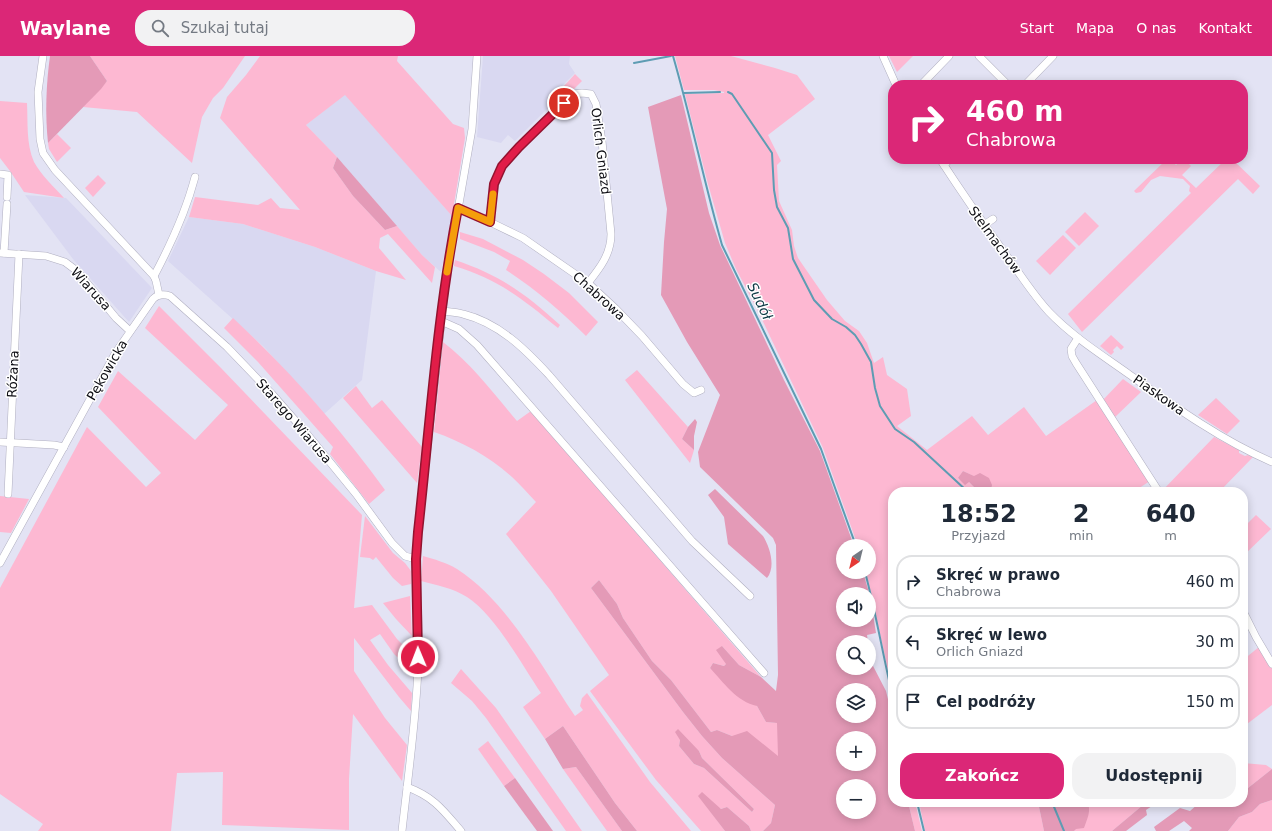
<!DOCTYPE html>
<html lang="pl">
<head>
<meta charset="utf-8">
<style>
  :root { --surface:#fff; --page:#f2f2f3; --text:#1f2937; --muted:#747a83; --line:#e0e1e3; --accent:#db2777 }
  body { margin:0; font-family:"DejaVu Sans",sans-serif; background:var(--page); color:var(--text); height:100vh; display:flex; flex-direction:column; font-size:15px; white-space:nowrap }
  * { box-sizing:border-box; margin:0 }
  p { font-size:13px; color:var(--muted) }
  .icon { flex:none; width:22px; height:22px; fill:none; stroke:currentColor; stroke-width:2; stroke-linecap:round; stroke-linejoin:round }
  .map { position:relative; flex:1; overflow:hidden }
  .panel { position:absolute; left:888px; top:431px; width:360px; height:320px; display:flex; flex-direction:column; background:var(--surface); border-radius:16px; box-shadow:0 2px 10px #0003 }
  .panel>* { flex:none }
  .guide { position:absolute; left:888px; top:24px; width:360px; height:84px; border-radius:16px; box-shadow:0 2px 10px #0003; background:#db2777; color:#fff; overflow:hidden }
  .needle { width:26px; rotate:215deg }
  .controls { position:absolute; left:836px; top:483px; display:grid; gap:8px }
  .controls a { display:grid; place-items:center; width:40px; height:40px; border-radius:50%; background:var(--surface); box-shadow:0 2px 10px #0003; font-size:20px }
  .pin { position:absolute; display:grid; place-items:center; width:34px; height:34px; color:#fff; margin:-17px; border:2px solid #fff; border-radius:50%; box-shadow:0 1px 4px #0007 }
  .me { position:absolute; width:44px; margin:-22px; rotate:359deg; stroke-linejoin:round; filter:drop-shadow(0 0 3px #0008) }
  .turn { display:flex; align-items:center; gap:14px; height:84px; padding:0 12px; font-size:18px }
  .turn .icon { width:52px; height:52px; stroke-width:2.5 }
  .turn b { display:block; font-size:28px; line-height:34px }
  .eta { display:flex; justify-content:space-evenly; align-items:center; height:68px; text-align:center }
  .eta b { font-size:24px; font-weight:700; line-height:28px }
  .button { display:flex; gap:8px; margin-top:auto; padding:8px 12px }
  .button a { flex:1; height:46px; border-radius:16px; background:var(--accent); color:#fff; font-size:16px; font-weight:700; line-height:46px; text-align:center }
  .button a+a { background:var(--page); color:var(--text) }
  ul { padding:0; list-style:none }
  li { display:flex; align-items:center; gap:12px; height:54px; margin:0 8px 6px; padding:0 4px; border:2px solid var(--line); border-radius:16px }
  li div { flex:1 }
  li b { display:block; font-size:15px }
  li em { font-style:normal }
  header { display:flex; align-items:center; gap:24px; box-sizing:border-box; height:56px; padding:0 20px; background:var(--accent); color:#fff }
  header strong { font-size:19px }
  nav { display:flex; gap:22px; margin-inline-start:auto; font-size:14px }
  .search { width:280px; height:36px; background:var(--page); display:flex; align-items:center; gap:10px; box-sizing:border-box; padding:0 14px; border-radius:16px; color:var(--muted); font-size:15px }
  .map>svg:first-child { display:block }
</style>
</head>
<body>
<header>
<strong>Waylane</strong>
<div class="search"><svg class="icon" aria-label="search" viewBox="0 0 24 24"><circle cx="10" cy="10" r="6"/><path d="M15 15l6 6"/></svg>Szukaj tutaj</div>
<nav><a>Start</a><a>Mapa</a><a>O nas</a><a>Kontakt</a></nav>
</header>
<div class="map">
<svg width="1272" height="775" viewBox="0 0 1272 775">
  <rect width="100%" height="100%" fill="#e3e3f4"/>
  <g fill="#d9d8f1">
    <path d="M483,0H570L569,8L575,17L562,30L564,36L515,85L508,79L501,87L477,81Z"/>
    <path d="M345,38L452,160L441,216L422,199L337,101L306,69Z"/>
    <path d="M25,139L66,142L152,232L129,266L73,203Z"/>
    <path d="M189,161L243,168L315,191L376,215L362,324L324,358L264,291L168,205Z"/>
  </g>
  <g fill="#fdb8d2" fill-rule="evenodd">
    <path d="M90,0H245L223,32L213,42L202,61L192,107L137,56L83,51L107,25Z"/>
    <path d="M260,0H398L397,5L453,68L464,72L465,82L452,160L345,39L306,69L337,101L333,112L353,140L385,174L397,170L422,199L435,211L432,227L388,178L380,182L379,192L406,224L376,215L315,191L243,168L189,161L195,141L258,149L271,142L280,152L300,154L220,62L227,41L246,19Z"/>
    <path d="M675,0H731L775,12L797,19L815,43L768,79L781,105L777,109L779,145L792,174L794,190L798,202L827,244L845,265L859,275L867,287L874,307L883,301L887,319L907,333L911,360L897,370L927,394L972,360L988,379L1024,351L1046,380L1097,344L1150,425L1133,436H991L992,429L963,415L958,423L969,426L979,436H893V636L866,516H869V490H858L823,392L757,253L736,213L725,187L708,128L685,38L724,37V36L714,34H684Z"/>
    <path d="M889,0H913L897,16Z"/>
    <path d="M575,18L582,25L560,47L557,43L565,35L563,32L564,30Z"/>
    <path d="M0,45L27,47C28,66 26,88 34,106C41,119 54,131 64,142L24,136L10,115L0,102Z"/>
    <path d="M57,78L71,92L57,106L49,93L48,87Z"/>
    <path d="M1167,103H1170L1176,109L1184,103L1191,110L1182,119L1196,132L1226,103H1232L1260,130L1253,138L1238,123L1082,276L1068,258L1191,137L1189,135L1190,130L1183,123L1160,120L1151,124L1141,136L1136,137L1134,135Z"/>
    <path d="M98,119L106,127L93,141L85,132Z"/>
    <path d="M1085,156L1099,170L1079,190L1065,176Z"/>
    <path d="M460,176L483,183L523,204L544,218L569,237L598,266L586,280C561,255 535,233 506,214L510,205L494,196L460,183Z"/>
    <path d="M1063,179L1076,192L1050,219L1036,205Z"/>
    <path d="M455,204C500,219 526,238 560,269L558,272C523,243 498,223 454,210Z"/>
    <path d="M159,250L221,312L362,459L354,552L372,549L397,583L414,600L413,616L394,598L380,578L370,584L388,609L412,637L411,655L399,641L354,582V615L385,662L407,689L402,725L353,658L349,723V774L222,769L223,716L177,717L171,775H38L43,768L0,738V532L87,371L146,431L161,417L98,351L118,315L195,384L228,349L145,272Z"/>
    <path d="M233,262C289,314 340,372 385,434L369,448L330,398L333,391L258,306L224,272Z"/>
    <path d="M1111,279L1124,291L1121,294L1117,290L1113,294L1114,296L1111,299L1100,290Z"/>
    <path d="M443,286C472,308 494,338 517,365L531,355L761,621L739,609L722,590L726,608L724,610L713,607L710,612L757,650L766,666L778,667V701L732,680L717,674L711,676L671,624L652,605L623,562L617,548L599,524L591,532L683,656L702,680L722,702L775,749L771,767L763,775H751L749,770L727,751L721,753L699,740L725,775H701L656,724L590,635L609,619L551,535L506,478L536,446C528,438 521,429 512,421C490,401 463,386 434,376ZM680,684L699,695L702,702L754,753L752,756L704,712L694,708L679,690Z"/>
    <path d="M637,314L688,371L682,383L694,394L690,407L625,324Z"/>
    <path d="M1123,323L1141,336L1113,363L1101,346Z"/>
    <path d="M356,330L372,352L382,344L422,391L417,427L343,342Z"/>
    <path d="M1216,342L1240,365L1227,378L1198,359Z"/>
    <path d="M1214,381L1239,394V397L1245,400L1248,399L1253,401L1219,436H1161Z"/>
    <path d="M0,440L29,443L11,477L0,476Z"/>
    <path d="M1256,459L1271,473L1243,500V472Z"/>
    <path d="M365,460L393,497L405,507L411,515V528L402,530L393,522L376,501L373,504L370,502L360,501Z"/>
    <path d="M423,500C434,503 447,507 457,513C507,545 542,611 575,660L583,654L580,650L582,642L587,637L650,726L691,775H637L615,747L563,670L545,683L523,651L541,637C522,609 495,559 467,541C453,532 436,529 421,525Z"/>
    <path d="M410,540L412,580L396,563L383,547Z"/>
    <path d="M1259,591L1272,611V649L1243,671V604Z"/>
    <path d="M461,613L496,652L582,775H566L486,662L472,645L451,627Z"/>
    <path d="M488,685L515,722L504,730L478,693Z"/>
    <path d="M1243,707L1266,709L1272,713L1243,736Z"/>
    <path d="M576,711L622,775H607L563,713Z"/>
    <path d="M1272,744V775H1228L1239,761L1252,756L1260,748Z"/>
    <path d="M908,746H915L922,775H915Z"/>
    <path d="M919,746H1038L1044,775H925Z"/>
    <path d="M1087,746H1149L1143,749L1112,775H1074L1088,748Z"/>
  </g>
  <g fill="#e49ab7" fill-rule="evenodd">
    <path d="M50,0H90L107,25L101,33L48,87C45,58 46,29 50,0Z"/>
    <path d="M681,39L709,157L720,189L784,324L820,395L854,490H843V516H863L870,540L876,577L867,579L868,586H843V612H869V591L872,608L886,635L893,664V746H908L915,775H763L771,767L775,749L722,702L702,680L683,656L591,532L599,524L617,548L623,562L652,605L671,624L711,676L717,674L732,680L747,675L778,700L777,667L766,666L757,650C737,646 723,626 710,612L713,607L724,610L726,608L716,594L722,590L739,609L761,621L776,635L778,619L776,489L773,482L700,411L698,396L720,339L687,286L661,239L664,186L667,153L648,51ZM843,538H869V564H843ZM843,634H869V660H843ZM843,682H869V708H843ZM843,730H869V756H843Z"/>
    <path d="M337,101L397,170L385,174L353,140L333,112Z"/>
    <path d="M695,363L697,366L694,380V394L682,383L688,371Z"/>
    <path d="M963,415L974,420L980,417L989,422L992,429L991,436H979L969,426L965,429L958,422Z"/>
    <path d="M715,433L763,480C770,491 776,511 767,522L728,488L724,461L708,439Z"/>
    <path d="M563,670L615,747L637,775H622L576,711L563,713L545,683Z"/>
    <path d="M678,673L699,695L702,702L754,753L752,756L704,712L694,708L679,690L680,684L675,676Z"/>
    <path d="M1272,713V744L1260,748L1252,756L1239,761L1228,775H1189L1192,772L1184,765L1169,775H1156L1154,771L1180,752L1190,755L1198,748V746H1243V736Z"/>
    <path d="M515,722L553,775H537L504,730Z"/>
    <path d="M702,736L721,753L727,751L749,770L751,775H725L698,740Z"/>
    <path d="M1038,746H1087C1092,754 1087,763 1084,772L1076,773L1074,775H1044Z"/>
    <path d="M1149,746H1158L1146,754L1147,759L1126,775H1112L1143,749Z"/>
  </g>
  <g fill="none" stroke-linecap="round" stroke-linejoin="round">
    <g stroke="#5e9cb3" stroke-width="2">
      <path d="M673,0C691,62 704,126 722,189L821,393L856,490"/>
      <path d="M634,7L671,0"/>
      <path d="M728,36L732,38L772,97L774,134L777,151L788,172L793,203L814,244L832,263L846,271L855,279L861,288L871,306L875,332L880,350L895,373L914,386L968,436"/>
      <path d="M684,37L720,36"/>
      <path d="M865,516C876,557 883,600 893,642"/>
      <path d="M917,746L924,775"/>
      <path d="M1052,746L1064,775"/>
    </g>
    <g stroke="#b0afc0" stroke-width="8">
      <g id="minor">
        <path d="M43,0L38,36L40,83L43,97L55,114L154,220"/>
        <path d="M883,0L896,29"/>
        <path d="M979,0L1008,29"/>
        <path d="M921,29L949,0"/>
        <path d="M1025,29L1053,0"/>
        <path d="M940,103C962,137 985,170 1009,203C1022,221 1034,240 1049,256C1073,281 1102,299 1130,319C1175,351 1221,384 1272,406"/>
        <path d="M944,109L950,103"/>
        <path d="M0,118L8,119L7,141"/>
        <path d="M458,152L490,166L523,182L588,227L616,253L642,280L683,328L694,337L701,334"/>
        <path d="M490,166L494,128L502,110L519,91L573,38L582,37L591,38L596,48L602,85L611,178C611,198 600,212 588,227"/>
        <path d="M984,169L993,163"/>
        <path d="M0,197L46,200L65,206L77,215L116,262L130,275"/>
        <path d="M4,197L7,148"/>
        <path d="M159,239L156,225L154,220C170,190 186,155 195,121"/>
        <path d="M442,255C449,256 456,256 463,258C499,267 525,293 549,319L692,485L750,540"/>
        <path d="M441,265L459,273L477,289L764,617"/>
        <path d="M1078,282L1071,293L1072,300L1076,307L1159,436"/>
        <path d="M0,386L54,389L64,391"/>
        <path d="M8,438L19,198"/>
        <path d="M0,507L116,296L153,243C158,238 164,238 170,240L227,291L272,338L307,378L356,438L392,487L405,500L416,503"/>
        <path d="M1243,555L1256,581L1272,608"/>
        <path d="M407,731C434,741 443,754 461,775"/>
        <path d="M402,775C408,720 416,666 418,611C420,566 415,521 418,476L446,223L472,73L477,0"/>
      </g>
    </g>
    <use href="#minor" stroke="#fff" stroke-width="7"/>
  </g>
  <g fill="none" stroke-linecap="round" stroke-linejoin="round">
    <g stroke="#92132f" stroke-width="10">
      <path id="route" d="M418,601L416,503L418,476C430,368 437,259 458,152L490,166L494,128L502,110L519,91L564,47"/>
    </g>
    <use href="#route" stroke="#e11d48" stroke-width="7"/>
    <path stroke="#f59e0b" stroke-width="7" d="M447,216L458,152L490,166L493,138"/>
  </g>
  <g text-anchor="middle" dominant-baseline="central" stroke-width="3" stroke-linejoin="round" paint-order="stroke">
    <g font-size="13" fill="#0d0d13" stroke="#fff">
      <text transform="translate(601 95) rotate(83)">Orlich Gniazd</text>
      <text transform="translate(995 184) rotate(54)">Stelmachów</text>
      <text transform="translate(91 233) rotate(48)">Wiarusa</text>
      <text transform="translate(599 240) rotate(42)">Chabrowa</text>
      <text transform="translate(107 314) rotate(-60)">Pękowicka</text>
      <text transform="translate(13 318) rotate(-87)">Różana</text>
      <text transform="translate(1159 339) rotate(35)">Piaskowa</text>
      <text transform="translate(294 365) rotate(49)">Starego Wiarusa</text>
    </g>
    <g font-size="14" font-style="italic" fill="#0d3844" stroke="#fff">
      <text transform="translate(760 245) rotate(64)">Sudół</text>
    </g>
  </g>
</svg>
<div class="controls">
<a><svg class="needle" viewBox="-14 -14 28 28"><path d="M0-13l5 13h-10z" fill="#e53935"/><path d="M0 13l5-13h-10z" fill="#747a83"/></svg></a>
<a><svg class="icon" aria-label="sound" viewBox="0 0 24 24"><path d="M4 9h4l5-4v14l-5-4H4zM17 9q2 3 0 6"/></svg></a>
<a><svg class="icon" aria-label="search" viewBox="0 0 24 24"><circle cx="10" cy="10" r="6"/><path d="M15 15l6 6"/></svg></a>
<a><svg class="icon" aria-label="layers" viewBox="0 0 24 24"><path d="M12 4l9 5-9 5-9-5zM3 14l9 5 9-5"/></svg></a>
<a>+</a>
<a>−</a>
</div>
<div class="pin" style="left:564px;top:47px;background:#d93025"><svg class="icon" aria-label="arrive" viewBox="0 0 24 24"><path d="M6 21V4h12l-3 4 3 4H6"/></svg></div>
<svg class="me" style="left:418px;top:601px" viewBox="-20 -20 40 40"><circle r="17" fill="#e11d48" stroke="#fff" stroke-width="3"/><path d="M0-11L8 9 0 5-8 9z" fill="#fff"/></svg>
<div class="guide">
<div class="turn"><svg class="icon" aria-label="right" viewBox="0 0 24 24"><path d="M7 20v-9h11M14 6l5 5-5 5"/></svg><div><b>460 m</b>Chabrowa</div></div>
</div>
<section class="panel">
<div class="eta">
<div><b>18:52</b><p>Przyjazd</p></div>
<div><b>2</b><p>min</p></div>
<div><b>640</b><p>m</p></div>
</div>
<ul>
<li><svg class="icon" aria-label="right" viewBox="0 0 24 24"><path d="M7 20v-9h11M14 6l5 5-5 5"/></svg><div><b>Skręć w prawo</b><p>Chabrowa</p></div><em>460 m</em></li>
<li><svg class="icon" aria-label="left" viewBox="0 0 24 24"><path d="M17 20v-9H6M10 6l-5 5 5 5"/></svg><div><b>Skręć w lewo</b><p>Orlich Gniazd</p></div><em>30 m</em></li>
<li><svg class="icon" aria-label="arrive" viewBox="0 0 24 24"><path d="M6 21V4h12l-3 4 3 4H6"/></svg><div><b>Cel podróży</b></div><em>150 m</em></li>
</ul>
<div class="button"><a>Zakończ</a><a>Udostępnij</a></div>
</section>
</div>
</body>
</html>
